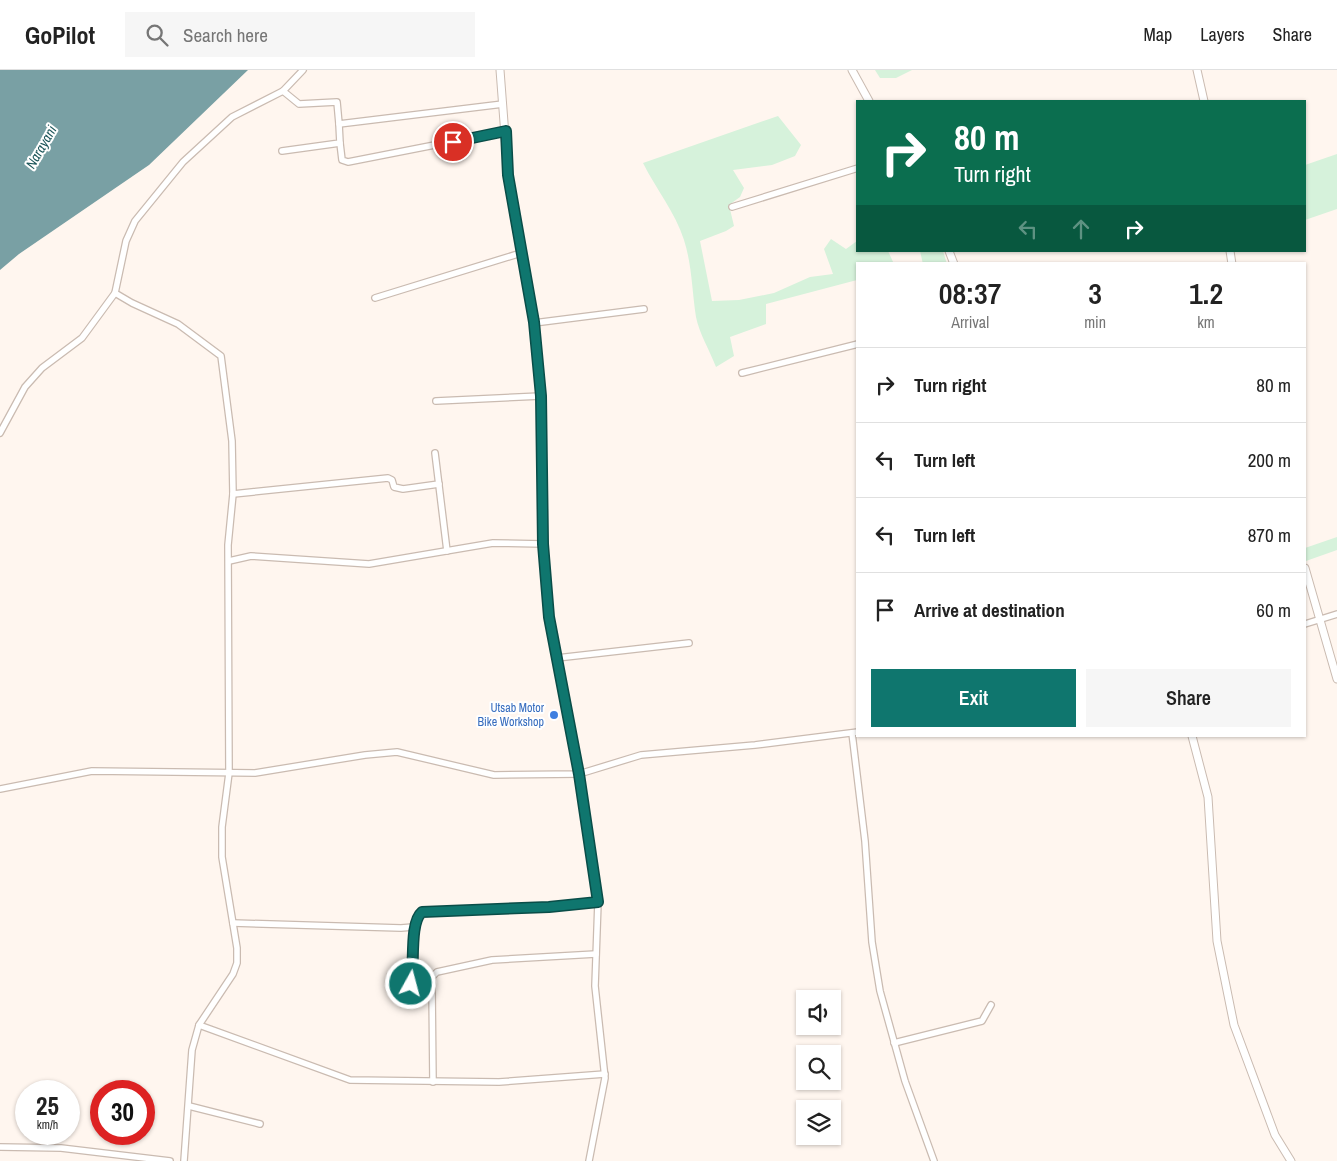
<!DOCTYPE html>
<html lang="en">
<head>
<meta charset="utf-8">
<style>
  :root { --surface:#fff; --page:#f6f6f6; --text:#222; --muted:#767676; --line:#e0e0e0; --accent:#0f766e }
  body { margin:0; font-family:"Archivo Narrow",sans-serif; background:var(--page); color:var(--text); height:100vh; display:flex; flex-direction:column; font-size:19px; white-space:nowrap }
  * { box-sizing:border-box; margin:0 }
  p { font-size:16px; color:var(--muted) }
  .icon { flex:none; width:28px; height:28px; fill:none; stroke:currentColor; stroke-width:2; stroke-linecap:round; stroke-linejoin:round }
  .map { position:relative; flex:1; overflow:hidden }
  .details { position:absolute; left:856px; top:192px; width:450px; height:475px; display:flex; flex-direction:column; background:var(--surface); border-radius:0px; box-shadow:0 1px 4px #0004 }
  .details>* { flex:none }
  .banner { position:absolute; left:856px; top:30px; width:450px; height:152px; border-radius:0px; box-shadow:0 1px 4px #0004; background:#0b6e4f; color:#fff; overflow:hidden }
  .fabs { position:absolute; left:796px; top:920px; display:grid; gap:10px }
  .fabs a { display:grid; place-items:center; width:45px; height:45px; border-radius:0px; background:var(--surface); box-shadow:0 1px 4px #0004; font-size:25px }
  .speed { position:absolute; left:15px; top:1010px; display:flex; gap:10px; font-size:25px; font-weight:700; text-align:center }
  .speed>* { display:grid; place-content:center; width:65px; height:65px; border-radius:50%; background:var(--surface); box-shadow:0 1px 4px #0004; line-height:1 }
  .speed small { font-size:12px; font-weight:400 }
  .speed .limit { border:8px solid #d22; background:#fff; color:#111 }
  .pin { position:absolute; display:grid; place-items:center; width:42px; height:42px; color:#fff; margin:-21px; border:2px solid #fff; border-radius:50%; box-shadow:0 1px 5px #0007 }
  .me { position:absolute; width:55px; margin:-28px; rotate:7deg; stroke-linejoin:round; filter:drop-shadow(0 0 4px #0008) }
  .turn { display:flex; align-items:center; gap:18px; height:105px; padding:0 15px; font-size:22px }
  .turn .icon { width:65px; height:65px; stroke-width:2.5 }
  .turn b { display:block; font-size:35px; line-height:42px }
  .lanes { display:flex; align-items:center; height:48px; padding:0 15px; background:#0003; justify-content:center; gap:25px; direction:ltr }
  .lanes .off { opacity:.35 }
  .eta { display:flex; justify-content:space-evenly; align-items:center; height:85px; text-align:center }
  .eta b { font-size:30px; font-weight:600; line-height:35px }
  .primary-button { display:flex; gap:10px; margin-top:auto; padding:10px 15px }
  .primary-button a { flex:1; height:58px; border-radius:0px; background:var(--accent); color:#fff; font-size:20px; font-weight:600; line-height:58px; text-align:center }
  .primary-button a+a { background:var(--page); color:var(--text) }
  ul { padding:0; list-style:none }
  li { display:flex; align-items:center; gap:15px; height:75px; padding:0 15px; border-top:1px solid var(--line) }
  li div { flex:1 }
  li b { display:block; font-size:19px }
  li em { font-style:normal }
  header { display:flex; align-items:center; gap:30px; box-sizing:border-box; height:70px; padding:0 25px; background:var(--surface); border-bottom:1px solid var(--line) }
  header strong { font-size:24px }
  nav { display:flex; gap:28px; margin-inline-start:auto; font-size:18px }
  .search { width:350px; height:45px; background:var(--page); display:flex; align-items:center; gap:12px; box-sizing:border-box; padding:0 18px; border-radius:0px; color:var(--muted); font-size:19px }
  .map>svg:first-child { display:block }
</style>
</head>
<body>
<header>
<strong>GoPilot</strong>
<div class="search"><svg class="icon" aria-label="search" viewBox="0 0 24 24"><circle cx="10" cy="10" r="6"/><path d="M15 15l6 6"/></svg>Search here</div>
<nav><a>Map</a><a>Layers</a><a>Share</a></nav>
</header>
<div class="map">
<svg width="1337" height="1091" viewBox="0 0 1337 1091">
  <rect width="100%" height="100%" fill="#fff6ef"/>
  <g fill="#d6f2db">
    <path d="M875,0H912L896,8H880Z"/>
    <path d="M778,46L801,75L795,86L772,95L733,100L744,118L740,127L729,135L734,156L726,161L700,171L712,231L739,230L774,223L810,207L833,204L824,179L831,169L846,179L857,171L858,181H888L894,194H858L857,210L766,234V254L730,267L734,286L716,297C710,281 699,263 696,247C692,221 692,195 684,170C675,142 656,119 643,93Z"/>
    <path d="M1337,84V139L1305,150V95Z"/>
    <path d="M920,181H943L947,194H923Z"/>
    <path d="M1337,467V480L1306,491L1305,478Z"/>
  </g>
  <path fill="#79a0a4" d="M0,0H248L149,95L19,184L0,200Z"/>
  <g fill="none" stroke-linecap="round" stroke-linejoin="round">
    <g stroke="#cabbb1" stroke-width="8">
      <g id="minor">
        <path d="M283,21L299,34L337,32L339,54L503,34"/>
        <path d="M340,73L342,90L348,92L506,61"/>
        <path d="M282,81L340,73L339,54"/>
        <path d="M732,137L858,98"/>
        <path d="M115,223L132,233L178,254L221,286L232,371L233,424L228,475L229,703L222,757V787L237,878V893L233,904L199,955L192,980L184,1091"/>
        <path d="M375,228L521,183"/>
        <path d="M534,253L644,239"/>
        <path d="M742,303L858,274"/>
        <path d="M436,331L541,326"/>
        <path d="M0,363L25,317L42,298L82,268L115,223L126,171L135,151L183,92L232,47L283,21L303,0"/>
        <path d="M435,383L447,481"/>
        <path d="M233,424L388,408L392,410L394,417L403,419L439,414"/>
        <path d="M229,491L251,486L369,494L493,473L543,474"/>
        <path d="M1305,554L1337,544"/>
        <path d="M557,588L689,573"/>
        <path d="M852,663L865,771L872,872L880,921L905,1011L934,1091"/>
        <path d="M579,704L598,832L595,916L605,1008L589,1091"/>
        <path d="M0,719L92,701L255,703L365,685L397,682L494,705L579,704L641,685L755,675L858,662"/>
        <path d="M233,853L401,858L413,857L417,847L422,842L549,837L598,832"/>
        <path d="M411,914L415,869L413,857"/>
        <path d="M199,955L350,1010L499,1012L605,1004"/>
        <path d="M894,973L982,951L991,935"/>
        <path d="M433,1012L432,918V907L437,902L492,890L596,884"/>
        <path d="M189,1036L260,1054"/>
        <path d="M0,1077L61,1078L170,1091"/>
      </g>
    </g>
    <g stroke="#cabbb1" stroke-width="9">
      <g id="tertiary">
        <path d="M500,0L508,105L534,253L541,326L543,474L549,547L579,704"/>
        <path d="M852,0L869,31"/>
        <path d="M1197,0L1204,31"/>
        <path d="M949,181L954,194"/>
        <path d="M1230,181L1232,194"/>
        <path d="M1305,498L1337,609"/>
        <path d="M1192,666L1208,727L1217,871L1234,955L1275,1065L1291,1091"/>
      </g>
    </g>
    <use href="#minor" stroke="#fff" stroke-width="5.5"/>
    <use href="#tertiary" stroke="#fff" stroke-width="7"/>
  </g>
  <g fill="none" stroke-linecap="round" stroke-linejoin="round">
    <g stroke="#0a4d48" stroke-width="12">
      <path id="route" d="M411,914C415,895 409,853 422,842L549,837L598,832L579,704L549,547L543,474L541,326L534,252L508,105L506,61L453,72"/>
    </g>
    <use href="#route" stroke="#0f766e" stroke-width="9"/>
  </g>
  <circle fill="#3f7fe0" stroke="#fff" stroke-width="2" cx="554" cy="645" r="5"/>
  <g text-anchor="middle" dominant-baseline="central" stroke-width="4" stroke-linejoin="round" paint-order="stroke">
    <g font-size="12" fill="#366cbe" stroke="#fff" text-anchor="end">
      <text x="544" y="638">Utsab Motor<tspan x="544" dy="14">Bike Workshop</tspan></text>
    </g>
    <g font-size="14" font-style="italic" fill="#1c565a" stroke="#fff">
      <text transform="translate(41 77) rotate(-60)">Narayani</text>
    </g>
  </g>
</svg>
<div class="fabs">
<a><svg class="icon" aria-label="sound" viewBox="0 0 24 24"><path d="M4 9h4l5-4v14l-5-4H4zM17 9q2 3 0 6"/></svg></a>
<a><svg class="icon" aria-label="search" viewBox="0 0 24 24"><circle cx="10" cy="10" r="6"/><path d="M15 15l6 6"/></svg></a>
<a><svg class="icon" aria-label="layers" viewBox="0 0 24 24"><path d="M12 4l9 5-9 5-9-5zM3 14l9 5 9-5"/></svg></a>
</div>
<div class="speed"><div>25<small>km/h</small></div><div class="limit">30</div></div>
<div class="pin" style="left:453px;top:72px;background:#d93025"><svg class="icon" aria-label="arrive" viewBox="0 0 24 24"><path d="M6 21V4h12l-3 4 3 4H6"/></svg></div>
<svg class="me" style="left:411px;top:914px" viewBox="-20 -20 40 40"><circle r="17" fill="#0f766e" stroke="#fff" stroke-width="3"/><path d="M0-11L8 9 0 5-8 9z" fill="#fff"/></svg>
<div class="banner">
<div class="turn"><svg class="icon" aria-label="right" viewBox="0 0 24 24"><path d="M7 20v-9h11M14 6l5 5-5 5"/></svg><div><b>80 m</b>Turn right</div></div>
<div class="lanes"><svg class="icon off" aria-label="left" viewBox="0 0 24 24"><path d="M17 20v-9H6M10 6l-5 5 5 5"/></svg><svg class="icon off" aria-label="ahead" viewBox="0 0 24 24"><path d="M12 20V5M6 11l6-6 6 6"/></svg><svg class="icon" aria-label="right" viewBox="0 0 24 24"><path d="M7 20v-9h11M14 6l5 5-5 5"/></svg></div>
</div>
<section class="details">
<div class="eta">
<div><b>08:37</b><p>Arrival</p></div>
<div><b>3</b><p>min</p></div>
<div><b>1.2</b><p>km</p></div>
</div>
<ul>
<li><svg class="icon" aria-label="right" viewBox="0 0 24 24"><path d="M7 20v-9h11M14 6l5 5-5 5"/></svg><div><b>Turn right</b></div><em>80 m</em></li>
<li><svg class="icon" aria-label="left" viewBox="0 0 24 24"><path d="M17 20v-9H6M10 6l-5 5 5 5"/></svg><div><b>Turn left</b></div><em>200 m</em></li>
<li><svg class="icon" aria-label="left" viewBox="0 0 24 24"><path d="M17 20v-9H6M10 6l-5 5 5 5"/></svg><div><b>Turn left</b></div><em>870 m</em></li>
<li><svg class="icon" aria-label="arrive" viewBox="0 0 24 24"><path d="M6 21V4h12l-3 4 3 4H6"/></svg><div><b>Arrive at destination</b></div><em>60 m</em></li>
</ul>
<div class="primary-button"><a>Exit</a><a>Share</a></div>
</section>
</div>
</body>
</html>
